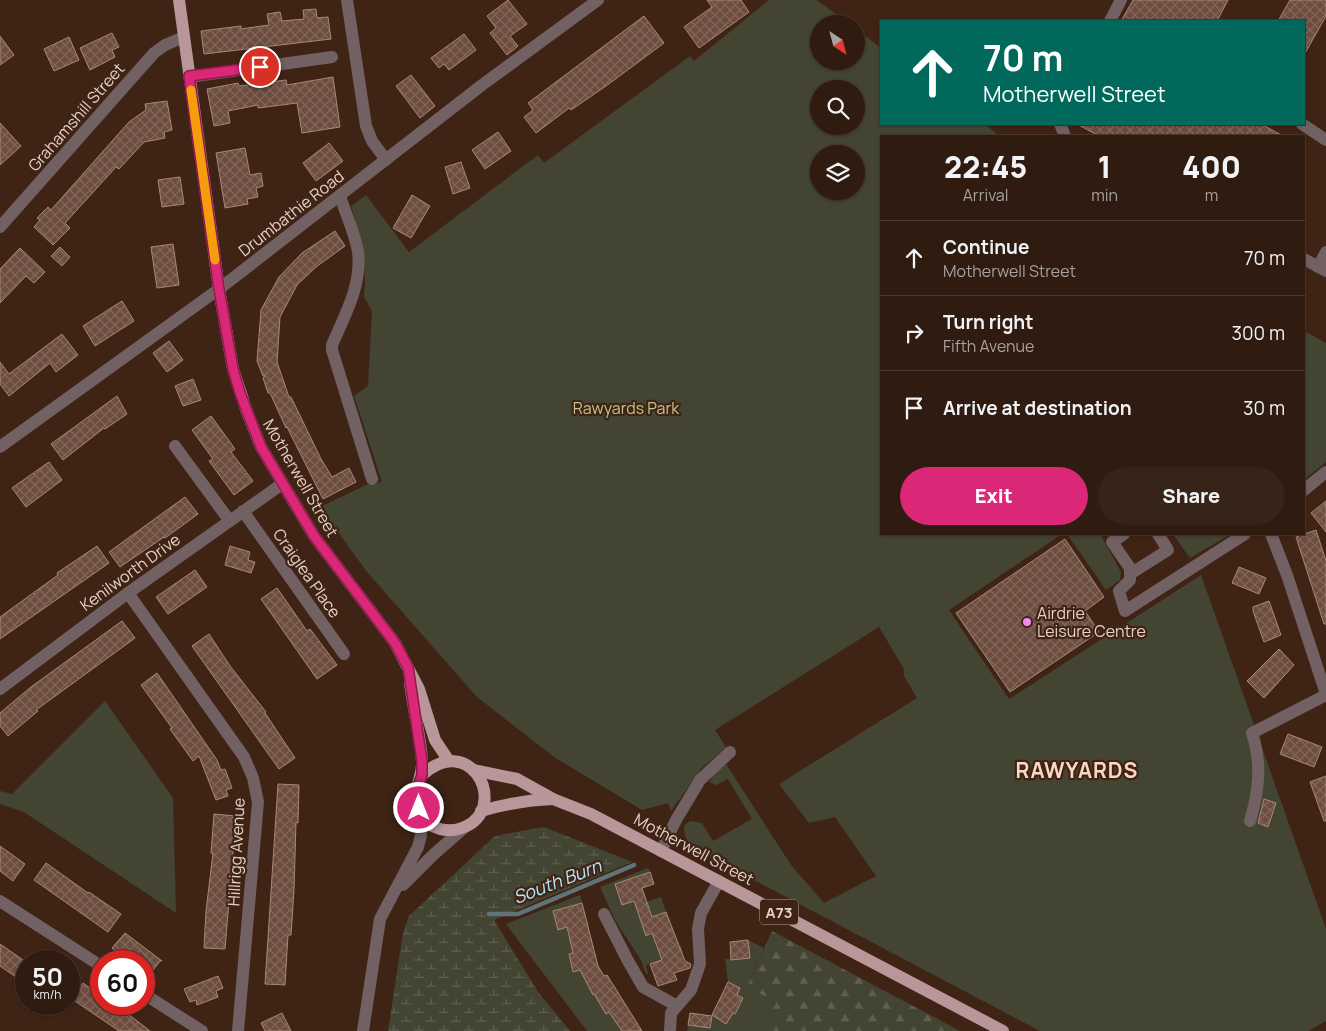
<!DOCTYPE html>
<html lang="en">
<head>
<meta charset="utf-8">
<style>
  :root { --surface:#2f1b10; --page:#372419; --text:#f1f3f6; --muted:#a7a19f; --line:#4a3930; --accent:#db2777 }
  body { margin:0; font-family:Manrope,sans-serif; background:var(--page); color:var(--text); height:100vh; display:flex; flex-direction:column; font-size:19px; white-space:nowrap }
  * { box-sizing:border-box; margin:0 }
  p { font-size:16px; color:var(--muted) }
  .icon { flex:none; width:28px; height:28px; fill:none; stroke:currentColor; stroke-width:2; stroke-linecap:round; stroke-linejoin:round }
  .map { position:relative; flex:1; overflow:hidden }
  .panel { position:absolute; left:880px; top:135px; width:425px; height:400px; display:flex; flex-direction:column; background:var(--surface); border-radius:0px; box-shadow:0 1px 4px #0004,0 0 0 1px var(--line) }
  .panel>* { flex:none }
  .banner { position:absolute; left:880px; top:20px; width:425px; height:105px; border-radius:0px; box-shadow:0 1px 4px #0004,0 0 0 1px var(--line); background:#00695c; color:#fff; overflow:hidden }
  .needle { width:32px; rotate:144deg }
  .fabs { position:absolute; left:810px; top:15px; display:grid; gap:10px }
  .fabs a { display:grid; place-items:center; width:55px; height:55px; border-radius:50%; background:var(--surface); box-shadow:0 1px 4px #0004,0 0 0 1px var(--line); font-size:25px }
  .speed { position:absolute; left:15px; top:950px; display:flex; gap:10px; font-size:25px; font-weight:700; text-align:center }
  .speed>* { display:grid; place-content:center; width:65px; height:65px; border-radius:50%; background:var(--surface); box-shadow:0 1px 4px #0004,0 0 0 1px var(--line); line-height:1 }
  .speed small { font-size:12px; font-weight:400 }
  .speed .limit { border:8px solid #d22; background:#fff; color:#111 }
  .pin { position:absolute; display:grid; place-items:center; width:42px; height:42px; color:#fff; margin:-21px; border:2px solid #fff; border-radius:50%; box-shadow:0 1px 5px #0007 }
  .me { position:absolute; width:55px; margin:-28px; rotate:0deg; stroke-linejoin:round; filter:drop-shadow(0 0 4px #0008) }
  .turn { display:flex; align-items:center; gap:18px; height:105px; padding:0 20px; font-size:22px }
  .turn .icon { width:65px; height:65px; stroke-width:2.5 }
  .turn b { display:block; font-size:35px; line-height:42px }
  .eta { display:flex; justify-content:space-evenly; align-items:center; height:85px; text-align:center }
  .eta b { font-size:30px; font-weight:800; line-height:35px }
  .cta { display:flex; gap:10px; margin-top:auto; padding:10px 20px }
  .cta a { flex:1; height:58px; border-radius:30px; background:var(--accent); color:#fff; font-size:20px; font-weight:800; line-height:58px; text-align:center }
  .cta a+a { background:var(--page); color:var(--text) }
  ul { padding:0; list-style:none }
  li { display:flex; align-items:center; gap:15px; height:75px; padding:0 20px; border-top:1px solid var(--line) }
  li div { flex:1 }
  li b { display:block; font-size:19px }
  li em { font-style:normal }
  .map>svg:first-child { display:block }
</style>
</head>
<body>
<div class="map">
<svg width="1326" height="1031" viewBox="0 0 1326 1031">
  <defs>
    <pattern id="forest-firs" width="22" height="20" patternUnits="userSpaceOnUse" patternTransform="scale(1.25)"><rect width="22" height="20" fill="#434532"/><path d="M5 1l3.5 6h-7zM16 11l3.5 6h-7z" fill="#5e5f4e"/></pattern>
    <pattern id="wetland-marsh" width="20" height="14" patternUnits="userSpaceOnUse" patternTransform="scale(1.25)"><rect width="20" height="14" fill="#434532"/><path d="M1 5h8M5 5V1M11 12h8M15 12V8" fill="none" stroke="#5e5f4e"/></pattern>
    <pattern id="building-cross-hatch" width="8" height="8" patternUnits="userSpaceOnUse" patternTransform="scale(1.25)"><rect width="8" height="8" fill="#6c4d3f"/><path d="M0 0l8 8M0 8l8-8" fill="none" stroke="#816659"/></pattern>
  </defs>
  <rect width="100%" height="100%" fill="#3f2416"/>
  <path fill="url(#forest-firs)" d="M772,931L960,1031H759L776,1002L746,988Z"/>
  <path fill="url(#wetland-marsh)" d="M544,827L632,862L494,920L538,992L570,1031H388L403,933L409,916L495,836Z"/>
  <g fill="#434532" fill-rule="evenodd">
    <path d="M769,0H817L849,24H819V61H856V29L881,48V124H984L1000,136H881V534H1062L949,610L1009,699L1201,575L1326,929V1021L1308,1031H1040L697,850C688,843 682,836 685,824L691,821L702,823L713,841L752,819L728,779L716,785L709,782L718,770L726,764L791,865L824,903L876,876L835,817L809,823L779,784L917,698L904,676V669L879,627L715,730L726,747L701,769L671,811L668,803L642,810L554,757L477,697L367,572L320,507L366,485L382,482L354,396L368,386L372,311L364,297L365,281L363,246L351,206L366,195L409,252L538,155L544,163L690,56L694,61ZM819,89H856V126H819ZM819,154H856V191H819Z"/>
    <path d="M1304,331L1326,343V462L1304,480Z"/>
    <path d="M1067,534H1100L1121,572L1120,580L1106,590Z"/>
    <path d="M1173,534H1231L1190,558Z"/>
    <path d="M105,701L173,798L176,913L24,812L0,804V791L12,794Z"/>
    <path d="M648,868L650,872L615,884L622,905L645,897L647,902L661,897L666,912L641,921L646,936L654,933L659,953L681,946L683,953L668,958L657,973L653,963L646,965L648,974H646L641,960L616,922L600,887Z"/>
    <path d="M580,895L582,903L553,911L558,930L587,921L589,925L567,930L571,943L580,941L582,946L593,944L594,948L569,954L573,972L598,966L600,969L584,978L593,995L612,984L597,998L606,1013L623,1004L612,1016L618,1026L625,1022L632,1031H587L506,924Z"/>
    <path d="M748,940L764,948L746,987L777,1002L759,1031H687L688,1025L710,1028L712,1016L727,1023L730,1017L721,1007L735,1014L743,998L737,995L740,988L728,982L725,959L749,958Z"/>
  </g>
  <g fill="none" stroke-linecap="round" stroke-linejoin="round">
    <path stroke="#60737a" stroke-width="4.5" d="M489,914H518L634,865"/>
  </g>
  <g fill="url(#building-cross-hatch)" stroke="#a98777">
    <path d="M508,0L527,24L510,36L518,46L507,55L490,33L496,28L487,16Z"/>
    <path d="M707,0H741L749,12L699,48L684,27L712,7Z"/>
    <path d="M1133,0H1228L1217,21H1121Z"/>
    <path d="M1290,0H1326V16L1304,55V21H1278Z"/>
    <path d="M316,9L317,18L328,17L331,39L204,54L201,31L241,26V29L269,25L267,14L280,12L282,21L304,19L303,10Z"/>
    <path d="M644,16L664,43L606,86L571,110L569,108L536,133L524,117L533,110L528,103Z"/>
    <path d="M112,33L119,47L112,50L115,57L90,70L80,48Z"/>
    <path d="M464,34L476,50L449,70L444,64L439,68L431,58Z"/>
    <path d="M0,36L14,55L0,65Z"/>
    <path d="M69,37L79,60L54,71L44,49Z"/>
    <path d="M411,75L435,106L420,118L396,86Z"/>
    <path d="M333,77L340,127L302,133L297,103L258,108V105L228,111L230,123L214,126L207,89L238,83L239,86L286,80L287,85Z"/>
    <path d="M167,101L172,130L164,132L165,138L144,142L119,169L116,167L65,223L70,228L53,245L34,227L40,220L37,218L48,207L51,210L129,122L146,110L145,104Z"/>
    <path d="M0,123L21,146L0,165Z"/>
    <path d="M1077,124H1261L1283,136H1099Z"/>
    <path d="M498,132L511,151L485,169L472,150Z"/>
    <path d="M329,143L343,161L316,181L303,163Z"/>
    <path d="M245,148L250,175L261,173L263,186L256,188L258,197L247,199L248,204L225,208L216,153Z"/>
    <path d="M461,162L470,188L453,194L445,167Z"/>
    <path d="M180,177L184,204L162,207L158,180Z"/>
    <path d="M412,195L430,206L411,238L393,228Z"/>
    <path d="M335,231L345,246L316,267L297,285L280,317L277,362L289,397H291L321,459L332,477L349,468L356,482L323,499L287,427L286,428L270,393H268L263,378L265,376H263L257,361L261,310L279,277L302,253Z"/>
    <path d="M173,244L179,285L157,288L151,247Z"/>
    <path d="M60,247L70,257L62,266L51,256Z"/>
    <path d="M20,248L45,272L34,283L26,276L0,303V269Z"/>
    <path d="M122,301L134,321L95,346L83,326Z"/>
    <path d="M62,334L78,355L56,372L50,363L9,396L0,384V362L9,374Z"/>
    <path d="M169,341L183,360L167,372L153,353Z"/>
    <path d="M193,379L201,400L183,406L175,386Z"/>
    <path d="M117,396L127,414L105,429L104,428L63,460L51,444Z"/>
    <path d="M211,416L235,449L231,452L253,481L234,495L209,461L213,459L192,430Z"/>
    <path d="M49,462L62,480L26,507L12,488Z"/>
    <path d="M185,497L198,514L165,538L164,537L120,567L109,552Z"/>
    <path d="M1326,501V532L1311,513Z"/>
    <path d="M1316,530L1326,561V624H1324L1296,537Z"/>
    <path d="M1065,539L1104,597L1085,611L1099,632L1010,692L956,613Z"/>
    <path d="M97,546L109,563L0,639V617L58,575L57,573Z"/>
    <path d="M230,546L250,552L248,560L255,562L251,573L225,565Z"/>
    <path d="M1239,567L1266,578L1259,594L1232,583Z"/>
    <path d="M195,570L207,587L168,614L156,597Z"/>
    <path d="M277,588L307,631L310,629L337,665L317,679L261,599Z"/>
    <path d="M1269,601L1281,635L1264,642L1253,611V607Z"/>
    <path d="M122,621L135,638L36,710L38,711L8,736L0,726V713L31,687Z"/>
    <path d="M209,634L230,666L266,712L265,713L295,758L279,769L192,646Z"/>
    <path d="M1279,649L1294,665L1264,698L1247,681Z"/>
    <path d="M157,673L217,760L221,770L225,769L232,788L226,790L228,796L216,800L199,756L193,761L170,729L172,728L141,685Z"/>
    <path d="M1288,734L1322,747L1314,767L1280,754Z"/>
    <path d="M1326,776V821H1324L1310,782Z"/>
    <path d="M278,784L299,785L298,823L296,822L294,890L291,935H288L285,985L265,984Z"/>
    <path d="M1264,799L1276,803L1268,827L1258,823Z"/>
    <path d="M214,814L236,816L225,949L204,948L206,911L213,853H211Z"/>
    <path d="M0,846L25,864L13,881L0,871Z"/>
    <path d="M46,863L88,893L89,892L121,914L108,932L34,880Z"/>
    <path d="M650,872L654,884L642,888L652,917L666,912L685,961L691,964L690,968L674,973L677,980L658,986L650,964L662,960L652,933L646,936L634,901L622,905L615,884Z"/>
    <path d="M582,903L598,966L604,976L607,975L642,1031H622L609,1012L606,1014L594,994L593,995L580,970L573,972L569,954L573,953L567,927L558,930L553,911Z"/>
    <path d="M125,933L162,961H160L144,982V961H128L112,948Z"/>
    <path d="M748,940L750,958L731,960L730,942Z"/>
    <path d="M0,944L26,962V984L0,966Z"/>
    <path d="M218,976L223,988L216,991L218,997L197,1005L196,1000L190,1002L184,989Z"/>
    <path d="M728,982L740,988L737,995L743,998L735,1014L733,1013L726,1024L712,1015Z"/>
    <path d="M83,983L101,996V1004H112L128,1014L150,1031H119L72,999Z"/>
    <path d="M282,1013L291,1031H265L261,1023Z"/>
    <path d="M690,1013L712,1016L710,1028L688,1025Z"/>
  </g>
  <g fill="none" stroke-linecap="round" stroke-linejoin="round">
    <g stroke="#726163" stroke-width="12">
      <path d="M347,0L366,126L372,141L386,160"/>
      <path d="M1110,21L1121,0"/>
      <path d="M189,77L332,57"/>
      <path d="M1060,124L1065,136"/>
      <path d="M1302,124L1326,140"/>
      <path d="M340,196C345,212 356,236 358,252C362,285 345,315 332,345V350L372,479"/>
      <path d="M0,227L154,53L165,45L184,37"/>
      <path d="M1304,259L1326,271"/>
      <path d="M1318,267L1326,252"/>
      <path d="M175,446L229,520"/>
      <path d="M0,447L219,289L482,85L598,0"/>
      <path d="M1304,490L1326,472"/>
      <path d="M243,511L344,654"/>
      <path d="M1124,534L1112,542L1130,568V580L1119,591L1125,611L1245,534"/>
      <path d="M1271,534L1287,575L1326,694"/>
      <path d="M1130,574L1168,550L1158,534"/>
      <path d="M128,593L244,757L253,778L258,802L238,1031"/>
      <path d="M0,689L128,593L282,484"/>
      <path d="M1250,821C1259,791 1262,763 1252,733L1326,695"/>
      <path d="M661,851L676,820L700,780L730,752"/>
      <path d="M403,885L433,855L465,827"/>
      <path d="M0,901L101,966"/>
      <path d="M604,914L627,959L643,987L677,1006"/>
      <path d="M144,994L202,1031"/>
      <path d="M363,1031L380,919L418,847L421,835L422,816"/>
      <path d="M670,1031L671,1013L691,990L700,964L698,929L701,913L719,881"/>
    </g>
    <g stroke="#b8969a" stroke-width="12">
      <path d="M179,0L219,289L233,369L246,409L261,447L314,536L395,643L419,689L435,740L449,761"/>
      <path d="M410,682C413,708 420,734 422,761C423,774 418,779 417,790C414,807 423,825 440,829C451,832 463,829 472,823C505,798 468,733 422,775"/>
      <path d="M473,770L517,779L553,799L591,814L1003,1031"/>
      <path d="M481,811C505,804 528,800 553,799"/>
    </g>
  </g>
  <g fill="none" stroke-linecap="round" stroke-linejoin="round">
    <g stroke="#8e194d" stroke-width="12">
      <path id="route" d="M260,67L189,76L219,289L233,369L240,393L261,447L314,536L395,643L408,667L422,761V775L417,790L419,808"/>
    </g>
    <use href="#route" stroke="#db2777" stroke-width="9"/>
    <path stroke="#f59e0b" stroke-width="9" d="M191,90L215,260"/>
  </g>
  <circle fill="#f28af3" stroke="#3f2416" stroke-width="2" cx="1027" cy="622" r="5"/>
  <g text-anchor="middle" dominant-baseline="central" stroke-width="4.5" stroke-linejoin="round" paint-order="stroke">
    <rect fill="#3f2416" stroke="#b29d93" stroke-width="1" x="760" y="899.5" width="38" height="25" rx="4"/>
    <g font-size="15" font-weight="bold" fill="#e4d1c9">
      <text x="779" y="912">A73</text>
    </g>
    <g font-size="16" fill="#e4d1c9" stroke="#3f2416">
      <text transform="translate(76 117) rotate(-49)">Grahamshill Street</text>
      <text transform="translate(291 213) rotate(-38)">Drumbathie Road</text>
      <text transform="translate(301 478) rotate(60)">Motherwell Street</text>
      <text transform="translate(130 572) rotate(-36)">Kenilworth Drive</text>
      <text transform="translate(307 573) rotate(55)">Craiglea Place</text>
      <text transform="translate(694 849) rotate(28)">Motherwell Street</text>
      <text transform="translate(236 852) rotate(-87)">Hillrigg Avenue</text>
    </g>
    <g font-size="16" fill="#bfc58b" stroke="#3f2416">
      <text x="626" y="408">Rawyards Park</text>
    </g>
    <g font-size="16" fill="#e4d1c9" stroke="#3f2416" text-anchor="start">
      <text x="1037" y="613">Airdrie<tspan x="1037" dy="18">Leisure Centre</tspan></text>
    </g>
    <g font-size="18" font-style="italic" fill="#b2e7fc" stroke="#3f2416">
      <text transform="translate(557 881) rotate(-21)">South Burn</text>
    </g>
    <g font-size="21" font-weight="bold" letter-spacing="1" fill="#fcd7c6" stroke="#3f2416">
      <text x="1077" y="770">RAWYARDS</text>
    </g>
  </g>
</svg>
<div class="fabs">
<a><svg class="needle" viewBox="-14 -14 28 28"><path d="M0-13l5 13h-10z" fill="#e53935"/><path d="M0 13l5-13h-10z" fill="#a7a19f"/></svg></a>
<a><svg class="icon" aria-label="search" viewBox="0 0 24 24"><circle cx="10" cy="10" r="6"/><path d="M15 15l6 6"/></svg></a>
<a><svg class="icon" aria-label="layers" viewBox="0 0 24 24"><path d="M12 4l9 5-9 5-9-5zM3 14l9 5 9-5"/></svg></a>
</div>
<div class="speed"><div>50<small>km/h</small></div><div class="limit">60</div></div>
<div class="pin" style="left:260px;top:67px;background:#d93025"><svg class="icon" aria-label="arrive" viewBox="0 0 24 24"><path d="M6 21V4h12l-3 4 3 4H6"/></svg></div>
<svg class="me" style="left:419px;top:808px" viewBox="-20 -20 40 40"><circle r="17" fill="#db2777" stroke="#fff" stroke-width="3"/><path d="M0-11L8 9 0 5-8 9z" fill="#fff"/></svg>
<div class="banner">
<div class="turn"><svg class="icon" aria-label="ahead" viewBox="0 0 24 24"><path d="M12 20V5M6 11l6-6 6 6"/></svg><div><b>70 m</b>Motherwell Street</div></div>
</div>
<section class="panel">
<div class="eta">
<div><b>22:45</b><p>Arrival</p></div>
<div><b>1</b><p>min</p></div>
<div><b>400</b><p>m</p></div>
</div>
<ul>
<li><svg class="icon" aria-label="ahead" viewBox="0 0 24 24"><path d="M12 20V5M6 11l6-6 6 6"/></svg><div><b>Continue</b><p>Motherwell Street</p></div><em>70 m</em></li>
<li><svg class="icon" aria-label="right" viewBox="0 0 24 24"><path d="M7 20v-9h11M14 6l5 5-5 5"/></svg><div><b>Turn right</b><p>Fifth Avenue</p></div><em>300 m</em></li>
<li><svg class="icon" aria-label="arrive" viewBox="0 0 24 24"><path d="M6 21V4h12l-3 4 3 4H6"/></svg><div><b>Arrive at destination</b></div><em>30 m</em></li>
</ul>
<div class="cta"><a>Exit</a><a>Share</a></div>
</section>
</div>
</body>
</html>
